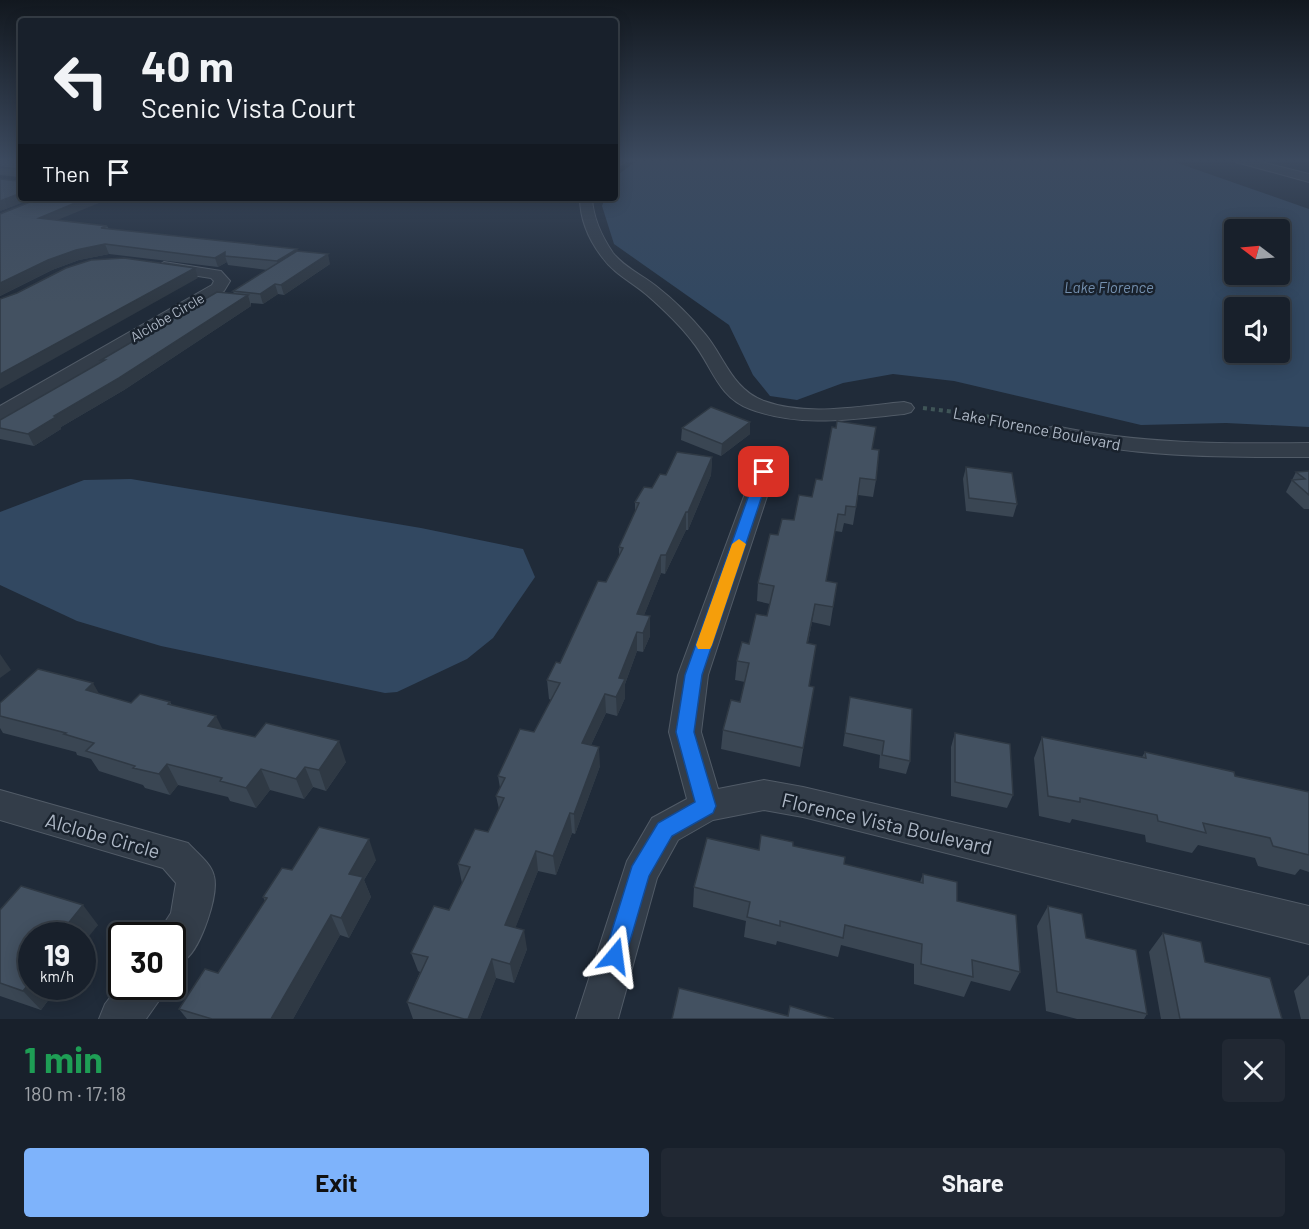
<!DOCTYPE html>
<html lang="en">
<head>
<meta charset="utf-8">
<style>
  :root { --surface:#18202b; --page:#212833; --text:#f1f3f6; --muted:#9fa3a9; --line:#363e47; --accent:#7eb3fb }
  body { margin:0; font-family:Barlow,sans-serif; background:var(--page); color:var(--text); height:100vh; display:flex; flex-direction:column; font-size:22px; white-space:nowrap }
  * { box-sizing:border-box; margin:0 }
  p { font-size:20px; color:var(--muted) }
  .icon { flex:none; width:33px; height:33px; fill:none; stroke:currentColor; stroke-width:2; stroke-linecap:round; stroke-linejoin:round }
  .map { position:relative; height:1019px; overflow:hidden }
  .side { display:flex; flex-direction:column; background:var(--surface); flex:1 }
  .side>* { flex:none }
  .hud { position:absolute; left:18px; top:18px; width:600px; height:183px; border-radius:6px; box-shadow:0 3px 15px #0003,0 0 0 2px var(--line); background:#18202b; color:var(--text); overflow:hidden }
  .needle { width:39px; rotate:286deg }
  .fabs { position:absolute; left:1224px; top:219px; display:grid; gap:12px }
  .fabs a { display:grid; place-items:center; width:66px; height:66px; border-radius:6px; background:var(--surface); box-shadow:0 3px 15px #0003,0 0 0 2px var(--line); font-size:30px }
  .speed { position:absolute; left:18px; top:922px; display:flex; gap:12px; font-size:30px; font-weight:700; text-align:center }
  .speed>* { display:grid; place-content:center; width:78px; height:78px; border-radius:50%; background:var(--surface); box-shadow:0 3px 15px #0003,0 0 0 2px var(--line); line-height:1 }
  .speed small { font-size:15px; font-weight:400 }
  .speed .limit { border:3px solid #111; border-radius:9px; background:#fff; color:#111 }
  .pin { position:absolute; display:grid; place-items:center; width:51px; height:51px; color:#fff; margin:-26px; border-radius:12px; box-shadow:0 3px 9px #0006 }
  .me { position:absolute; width:66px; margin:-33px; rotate:16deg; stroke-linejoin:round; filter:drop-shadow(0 0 4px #0008) }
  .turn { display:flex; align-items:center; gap:21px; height:126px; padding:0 24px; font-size:27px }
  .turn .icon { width:78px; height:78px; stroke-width:2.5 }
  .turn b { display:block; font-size:42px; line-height:51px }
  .then { display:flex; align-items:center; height:57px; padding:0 24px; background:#0003; gap:12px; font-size:22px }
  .round { display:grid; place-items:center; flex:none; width:63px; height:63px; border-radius:6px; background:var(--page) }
  .overview { display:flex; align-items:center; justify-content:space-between; height:102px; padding:0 24px }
  h1 { font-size:36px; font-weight:700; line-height:45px; color:#1e9e55 }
  .primary-button { display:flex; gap:12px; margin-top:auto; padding:12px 24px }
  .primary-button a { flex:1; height:69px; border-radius:6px; background:var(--accent); color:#111; font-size:24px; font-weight:700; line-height:69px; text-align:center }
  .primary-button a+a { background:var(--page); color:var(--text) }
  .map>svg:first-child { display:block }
</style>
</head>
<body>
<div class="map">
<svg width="1309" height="1019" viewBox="0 0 1309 1019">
  <rect width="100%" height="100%" fill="#202b39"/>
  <g fill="#324861" fill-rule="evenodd">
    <path d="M638,160H1169L1309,209V427L1226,423L1141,425L954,381L893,374L843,383L797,400L770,396L753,375L729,325L614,244L602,206L605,198H615V177ZM1234,230H1280V274H1234ZM1234,308H1280V352H1234Z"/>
    <path d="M131,479L421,528L523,549L535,577L493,638L467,659L397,692L385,693L161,646L77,621L0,585V512L84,480Z"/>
  </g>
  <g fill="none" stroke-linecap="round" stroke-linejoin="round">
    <g stroke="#515b67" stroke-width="2">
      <g id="minor">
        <path d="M615,160H628L615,168Z"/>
        <path d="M1234,160H1253L1309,174V182L1236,162Z"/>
        <path d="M580,198H592C593,217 602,237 613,253C624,267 642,275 656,286C674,300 691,317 705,334C725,358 732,389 764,401C808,417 859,406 904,402L911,404L914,408L911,412L904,414C853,419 800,428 750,409C717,397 712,365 692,341C679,324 663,309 647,295C632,282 614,274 602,257C589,240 580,219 580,198Z"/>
        <path d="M164,262L221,271L230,281L224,291L7,419L0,421V406L212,285L214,281L211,278L159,270L156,267Z"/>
        <path d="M1055,426C1139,444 1223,444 1309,443V457C1221,457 1134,458 1048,436L1044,432L1048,428Z"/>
        <path d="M764,465L772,467L775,472L708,675L701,732L718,789L764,780L803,787L1309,906V944L803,817L764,810L713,820L678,840L657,878L618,1019H576L627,861L652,818L687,799L669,732L678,675L753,472L756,467Z"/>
        <path d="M0,790L188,843C197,853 211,863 214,876C219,895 201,947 186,959C182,962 176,963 172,965V936H156L171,913L176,883L163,868L0,820Z"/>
        <path d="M122,982V987H164L158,1002L146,1019H99L105,1004Z"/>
      </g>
    </g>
    <path stroke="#3f5557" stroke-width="4" stroke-dasharray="4 4" stroke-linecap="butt" d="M923,408L985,416L1039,428"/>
    <use href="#minor" fill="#333d49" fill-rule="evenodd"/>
  </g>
  <g fill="#3a4653">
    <path d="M0,160H21V198H34L0,211L17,181L20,179V177L0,175Z"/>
    <path d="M0,214L107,226L109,229L298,251L330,264L284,295L278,294L263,304L251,303V306L124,390L61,427V429L34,446L0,439V420L102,362L101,360L234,294L233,291L267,270L228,265L227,262L218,267L109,254L79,260L52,270L0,296Z"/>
    <path d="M682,428L750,434L721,456L681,440Z"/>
    <path d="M872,449L876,480L873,497L858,495L853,525L844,523L842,532L835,531L826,581L837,583L830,626L812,622L808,643L809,686L814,687L800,767L721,749L723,730L740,702L745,682L735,680L737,661L767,616L770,604L757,601L758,583L778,535L794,520L812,497L822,480Z"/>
    <path d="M712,457L711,475L688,530H686L665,574L661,573L644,615L650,636L643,652L637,651L625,684V698L617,716L606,713L591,745L600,766L575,834L572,833L556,875L538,871L515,928L527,949L514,983L496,978L480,1019H413L407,1002L420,972L418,971L411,953L449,910L462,883L458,864L488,832L499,809L496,796L500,788L498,776L534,732L551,700L549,699L547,680L560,663L606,582L619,557V547L635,512V502L652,488L666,475Z"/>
    <path d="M966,467L1017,504L1013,517L966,511L963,479Z"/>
    <path d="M1309,471V509H1304L1286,492L1296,472Z"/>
    <path d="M99,694L131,703L170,702L172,705L223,730L346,762L326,791L313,787L304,799L270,790L256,808L230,801L228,797L178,785L170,795L145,788L143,785L99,771L91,759L77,755L76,752L3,733L0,728V703Z"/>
    <path d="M850,697L910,761L906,774L879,768L880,755L843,746Z"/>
    <path d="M955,733L1013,795L1007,808L951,796V747Z"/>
    <path d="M1042,737L1142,757L1145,752L1235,776L1309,792V872L1300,869L1295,875L1258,866L1255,858L1198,845L1192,853L1146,842L1145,835L1072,819L1070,823L1039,816L1034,758Z"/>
    <path d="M793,846L844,864L920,882L923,874L957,901L1020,972L1010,991L971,981L964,997L914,984V964L841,945L838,957L777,941L776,945L744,937L746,921L693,907L694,887L759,850Z"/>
    <path d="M376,860L364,880L371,897L349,938L340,935L293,1019H187L179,1009L218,973L265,901L263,897L292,870Z"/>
    <path d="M1048,906L1086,938L1147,1014L1144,1019H1077L1046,1011L1037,926Z"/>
    <path d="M0,910L98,925L32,987H58L41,1010L0,996Z"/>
    <path d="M1163,933L1205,962L1282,1019H1161L1149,952Z"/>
    <path d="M1309,975V1019H1301L1294,991Z"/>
  </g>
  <g fill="#2f3944">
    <path d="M21,193V198H34L0,211V201Z"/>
    <path d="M87,198H111L43,226L39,218Z"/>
    <path d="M105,244L109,254L79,260L52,270L0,296V283L48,260L76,250Z"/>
    <path d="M297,249L299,258L279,271L277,261Z"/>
    <path d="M225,252V256L227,262L218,267L215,258Z"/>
    <path d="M328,254L330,264L284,295L281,285Z"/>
    <path d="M195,268L198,278L0,389V374Z"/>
    <path d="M275,284L278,294L263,304L260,294Z"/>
    <path d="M248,295L251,306L124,390L61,427V429L34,446L28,434L54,416Z"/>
    <path d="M750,422V434L721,456L722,444Z"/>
    <path d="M712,457L711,475L688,530V512Z"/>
    <path d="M686,512V530L665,574L666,555Z"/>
    <path d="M661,555V573L637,633V614Z"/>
    <path d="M815,604L812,622L804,662L807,643Z"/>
    <path d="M650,616V636L643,652V633Z"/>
    <path d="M637,632V651L625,684V698L617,716L616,697L619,678Z"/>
    <path d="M0,654L11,670L0,678Z"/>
    <path d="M93,683L105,704L86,690Z"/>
    <path d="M605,694L606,713L583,762L582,743Z"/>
    <path d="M216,716L226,736L208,726Z"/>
    <path d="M339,741L346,762L326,791L319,770Z"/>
    <path d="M599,747L600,766L575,834L574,814Z"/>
    <path d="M167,764L178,785L170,795L159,774Z"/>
    <path d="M305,767L313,787L304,799L296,779Z"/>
    <path d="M261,769L270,790L256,808L246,788Z"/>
    <path d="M570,813L572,833L556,875L553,856Z"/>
    <path d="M369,839L376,860L364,880L371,897L349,938L341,918L349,874Z"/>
    <path d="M536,851L538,871L509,944L505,925Z"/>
    <path d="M83,905L98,925L82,945V936H58Z"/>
    <path d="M331,915L340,935L293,1019H271Z"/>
    <path d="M524,930L527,949L514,983L510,964Z"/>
    <path d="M492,959L496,978L480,1019H468Z"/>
    <path d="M32,980V987H58L41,1010L23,991Z"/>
  </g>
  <g fill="#435161" stroke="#2f3944" stroke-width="1.5">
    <path d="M0,160H21V193L0,201V179L17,181L20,179V171L18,169L0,167Z"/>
    <path d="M40,198H87L39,218L107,226L101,228L297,249L277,261L225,256V252L215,258L105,244L76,250L48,260L0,283V214Z"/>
    <path d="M297,251L328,254L281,285L275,284L260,294L233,291Z"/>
    <path d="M124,258L195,268L0,374V299L17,293L66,268L91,260Z"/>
    <path d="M217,292L248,295L119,378L54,416L56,417L28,434L0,428V420L105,360H101Z"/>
    <path d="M711,407L750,422L722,444L682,428Z"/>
    <path d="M837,421L876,427L872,449L879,450L876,480L860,478L856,507L846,506L845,515L838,514L826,581L837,583L833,607L815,604L807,643L816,645L809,686L814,687L803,748L723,730L731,700L740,702L749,663L737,661L742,642L749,644L756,614L767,616L774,586L758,583L770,534L778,535L782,519L794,520L799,495L812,497L816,479L822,480L832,427L836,428Z"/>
    <path d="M677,452L712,457L688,512H686L666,555H661L637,614L650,616L643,633L637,632L619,678L625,679L616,697L605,694L582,743L599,747L574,814L570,813L553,856L536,851L505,925L524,930L510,964L492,959L468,1019H464L407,1002L428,957L411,953L434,906L449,910L470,867L458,864L475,829L488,832L504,798L496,796L505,778L498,776L520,729L534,732L560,683L547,680L556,662L560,663L598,581L606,582L623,548L619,547L639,503L635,502L644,487L652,488L660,474L666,475Z"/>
    <path d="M966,467L1012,473L1017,504L969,498Z"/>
    <path d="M1309,471V495L1292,480L1305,479L1296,472Z"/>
    <path d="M38,669L93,683L86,690L131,703L140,694L170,702L168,704L216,716L208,726L255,737L266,723L339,741L319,770L305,767L296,779L261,769L246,788L220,781L222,778L167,764L159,774L133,768L135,766L86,751L94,743L64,734L66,733L0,716V703Z"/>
    <path d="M850,697L912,709L910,761L882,755L884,741L845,733Z"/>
    <path d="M955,733L1010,744L1013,795L955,782Z"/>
    <path d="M1042,737L1146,758L1145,752L1234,772L1235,776L1309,792V855L1273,846L1270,838L1203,823L1206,833L1158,821L1157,815L1080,798V802L1048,796Z"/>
    <path d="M319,827L369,839L349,874L363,877L341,918L331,915L271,1019H212L179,1009L205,969L218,973L267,898L263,897L282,868L292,870Z"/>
    <path d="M761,835L793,842V846L845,857L844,864L923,883V874L957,882V901L1016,915L1020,972L972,960L973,977L921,964L922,944L845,925L843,938L780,921V926L747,917L750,902L694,887L707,838L759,850Z"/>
    <path d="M21,886L83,905L58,936H32V980L23,991L0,983V910Z"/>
    <path d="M1048,906L1082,914L1086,938L1136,950L1147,1014L1057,992Z"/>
    <path d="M1163,933L1201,942L1205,962L1270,978L1282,1019H1180Z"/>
    <path d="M679,988L788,1016L790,1006L834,1019H672Z"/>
  </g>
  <linearGradient id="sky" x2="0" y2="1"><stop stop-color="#12181f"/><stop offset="0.53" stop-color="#3c4a5f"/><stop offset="1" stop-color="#3c4a5f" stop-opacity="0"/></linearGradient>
  <rect width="1309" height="303" fill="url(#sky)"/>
  <path fill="#1a73e8" stroke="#114b97" stroke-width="1.5" d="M764,468L770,472L702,675L694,732L716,806L713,813L672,836L649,876L623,965L615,968L607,965L604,956L632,866L658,823L695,802L676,732L685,675L757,472Z"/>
  <path fill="#f59e0b" d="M739,539L746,544L712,645L710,649H698L696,645L732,544Z"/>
  <g text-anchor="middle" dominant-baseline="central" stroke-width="5" stroke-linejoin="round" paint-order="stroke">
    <g font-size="14" fill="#aeb8c6" stroke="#19222d">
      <text transform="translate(167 317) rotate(-30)">Alclobe Circle</text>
    </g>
    <g font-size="15" font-style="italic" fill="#7490af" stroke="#19222d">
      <text x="1109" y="287">Lake Florence</text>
    </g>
    <g font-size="16" fill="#aeb8c6" stroke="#19222d">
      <text transform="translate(1037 428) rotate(11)">Lake Florence Boulevard</text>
    </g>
    <g font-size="20" fill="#aeb8c6" stroke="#19222d">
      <text transform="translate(887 823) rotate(13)">Florence Vista Boulevard</text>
      <text transform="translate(103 835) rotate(16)">Alclobe Circle</text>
    </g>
  </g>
</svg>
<div class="fabs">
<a><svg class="needle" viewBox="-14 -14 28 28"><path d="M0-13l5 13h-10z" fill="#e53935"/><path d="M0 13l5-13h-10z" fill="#9fa3a9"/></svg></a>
<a><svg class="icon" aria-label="sound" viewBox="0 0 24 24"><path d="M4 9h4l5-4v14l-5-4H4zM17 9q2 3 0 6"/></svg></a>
</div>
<div class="speed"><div>19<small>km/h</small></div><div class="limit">30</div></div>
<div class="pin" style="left:764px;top:472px;background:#d93025"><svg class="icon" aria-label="arrive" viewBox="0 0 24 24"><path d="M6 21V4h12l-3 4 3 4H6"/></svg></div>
<svg class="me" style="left:615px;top:956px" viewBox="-20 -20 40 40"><path d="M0-17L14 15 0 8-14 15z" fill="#1a73e8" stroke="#fff" stroke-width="4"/></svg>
<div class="hud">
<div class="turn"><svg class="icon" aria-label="left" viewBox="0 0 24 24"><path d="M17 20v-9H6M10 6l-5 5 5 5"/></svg><div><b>40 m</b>Scenic Vista Court</div></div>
<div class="then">Then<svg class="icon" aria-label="arrive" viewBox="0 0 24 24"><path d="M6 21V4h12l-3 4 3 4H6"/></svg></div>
</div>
</div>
<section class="side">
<div class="overview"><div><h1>1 min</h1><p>180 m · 17:18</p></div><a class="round"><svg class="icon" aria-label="close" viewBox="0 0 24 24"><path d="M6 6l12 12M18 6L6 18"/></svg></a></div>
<div class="primary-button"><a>Exit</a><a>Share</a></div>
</section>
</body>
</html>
